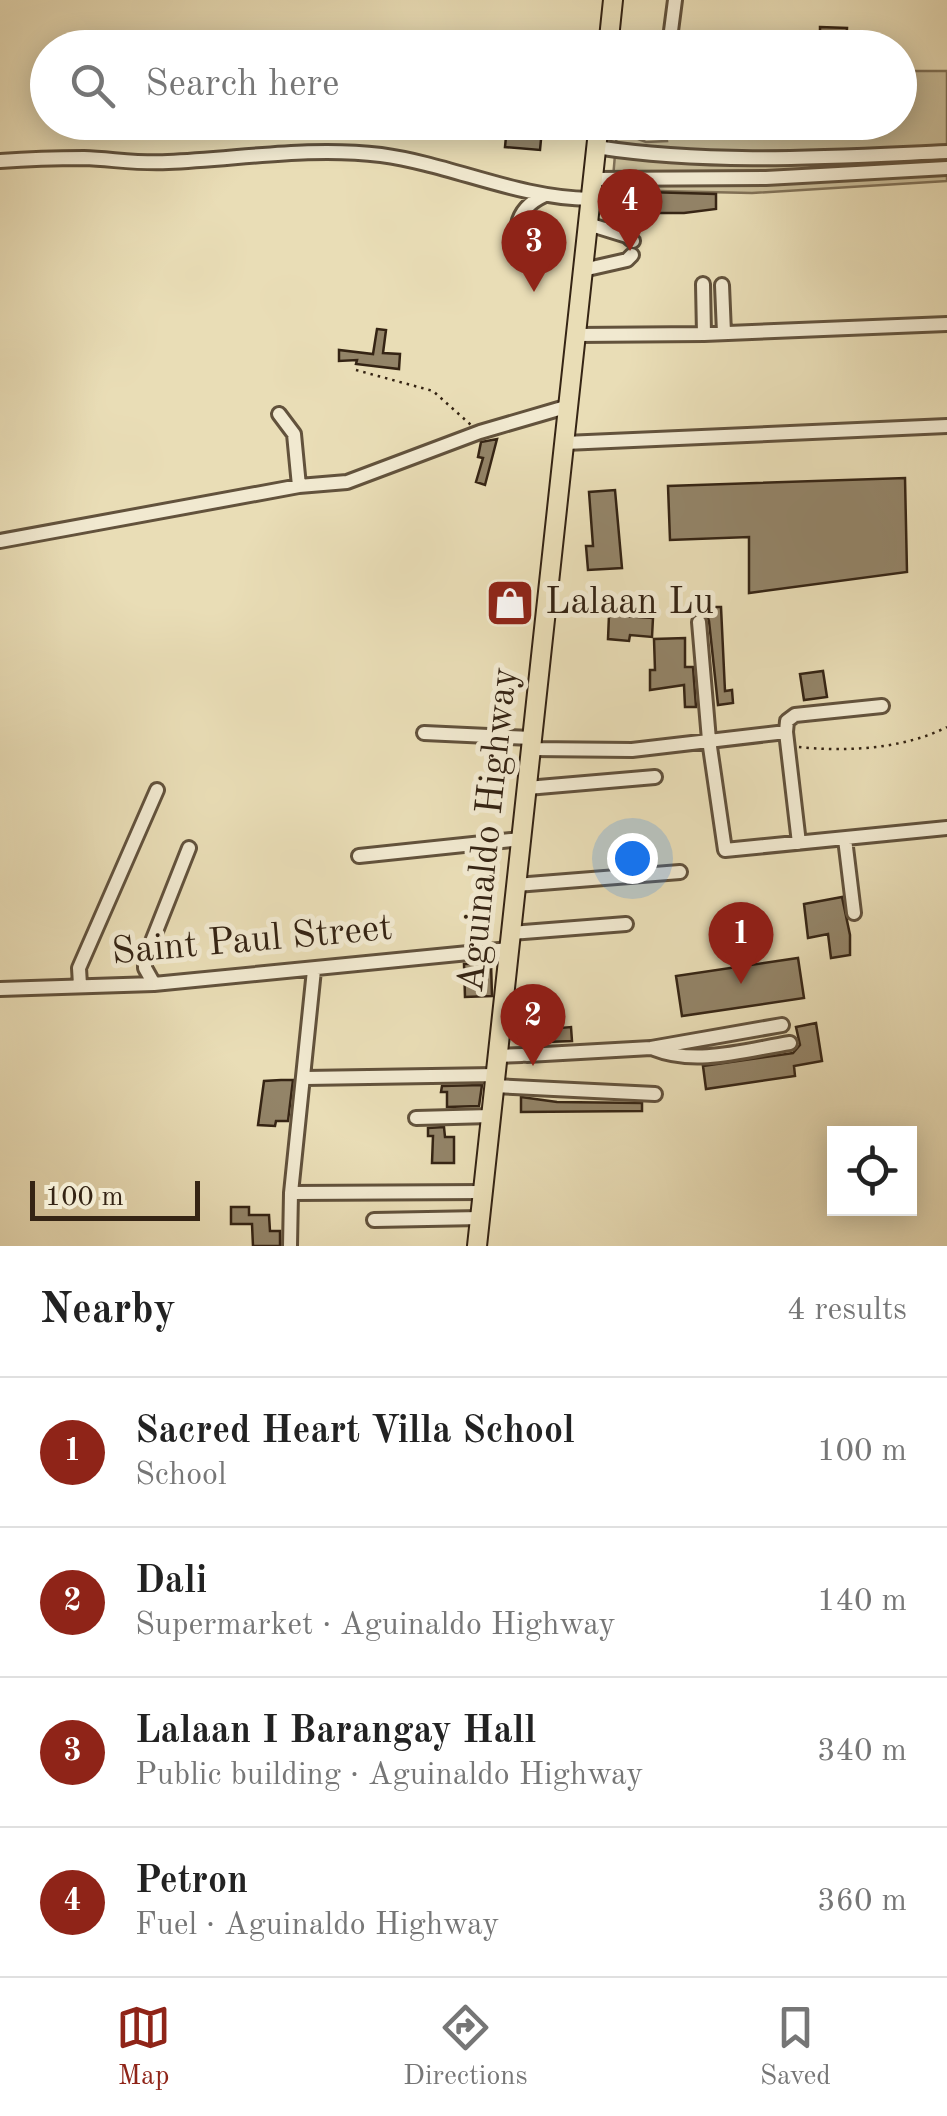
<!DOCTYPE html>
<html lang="en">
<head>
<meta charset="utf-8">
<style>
	:root { --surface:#fff; --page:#f6f6f6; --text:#222; --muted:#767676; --line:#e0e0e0; --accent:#8f2418 }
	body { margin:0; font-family:"Old Standard TT",serif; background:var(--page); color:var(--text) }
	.controls { position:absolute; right:30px; bottom:30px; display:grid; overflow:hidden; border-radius:0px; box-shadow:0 5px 25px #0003 }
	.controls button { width:90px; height:90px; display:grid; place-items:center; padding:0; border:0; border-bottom:2px solid var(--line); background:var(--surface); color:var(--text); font:50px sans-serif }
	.scale { position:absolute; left:30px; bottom:25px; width:170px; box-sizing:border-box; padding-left:10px; border:5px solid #352414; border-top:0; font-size:28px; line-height:35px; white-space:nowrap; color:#352414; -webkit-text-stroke:8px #f1e9d0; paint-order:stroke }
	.you { position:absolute; left:632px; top:858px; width:35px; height:35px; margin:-25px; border:8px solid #fff; border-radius:50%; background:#1a73e8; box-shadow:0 0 0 15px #1a73e833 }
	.badge { display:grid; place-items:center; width:65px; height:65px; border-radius:50%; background:var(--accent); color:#fff; font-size:32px; font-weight:700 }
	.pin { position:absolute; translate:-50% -82px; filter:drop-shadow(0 2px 5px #0008) }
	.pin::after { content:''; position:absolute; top:52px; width:35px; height:30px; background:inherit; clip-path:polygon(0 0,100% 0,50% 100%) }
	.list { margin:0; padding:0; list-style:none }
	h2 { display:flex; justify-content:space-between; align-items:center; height:130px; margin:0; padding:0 40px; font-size:42px }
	h2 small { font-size:32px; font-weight:400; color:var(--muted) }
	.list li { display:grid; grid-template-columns:65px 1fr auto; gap:30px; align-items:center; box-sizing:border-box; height:150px; padding:0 40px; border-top:2px solid var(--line) }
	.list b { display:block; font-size:38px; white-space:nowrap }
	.list p { margin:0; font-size:32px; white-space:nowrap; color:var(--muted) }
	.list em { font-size:32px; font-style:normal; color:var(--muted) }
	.icon { flex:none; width:55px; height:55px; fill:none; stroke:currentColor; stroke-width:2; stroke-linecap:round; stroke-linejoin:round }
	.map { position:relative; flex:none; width:947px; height:1246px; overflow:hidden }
	.search { position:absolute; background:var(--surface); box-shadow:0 5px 25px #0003; left:30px; right:30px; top:30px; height:110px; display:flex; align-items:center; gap:25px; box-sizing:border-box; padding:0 35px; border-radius:55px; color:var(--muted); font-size:38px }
	.sheet { height:730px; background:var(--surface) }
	nav { display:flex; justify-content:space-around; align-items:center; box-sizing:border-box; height:140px; border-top:2px solid var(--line); background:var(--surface); font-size:28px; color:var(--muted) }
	nav a { display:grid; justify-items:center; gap:5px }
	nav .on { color:var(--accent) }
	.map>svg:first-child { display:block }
</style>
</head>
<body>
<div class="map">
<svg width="947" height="1246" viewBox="0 0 947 1246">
	<rect width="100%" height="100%" fill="#e9ddb6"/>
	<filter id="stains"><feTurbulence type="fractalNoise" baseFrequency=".002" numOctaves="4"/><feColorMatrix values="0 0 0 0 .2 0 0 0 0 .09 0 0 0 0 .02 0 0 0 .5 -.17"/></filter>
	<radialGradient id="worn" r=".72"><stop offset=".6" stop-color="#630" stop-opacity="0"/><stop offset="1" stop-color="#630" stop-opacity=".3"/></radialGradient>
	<path fill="#cabe9a" stroke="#807157" stroke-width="2.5" d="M900 71H947V181L752 193 612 190 617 131 646 142 667 141 664 123 900 122Z"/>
	<path fill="#938468" stroke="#352414" stroke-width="2.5" d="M820 27 847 28 846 48H820Z
		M507 126 542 129 540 150 505 147Z
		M610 191 716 194V209L684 213H608Z
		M377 329 386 330 383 353 400 354 399 369 356 364 357 360 339 361V350L373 354Z
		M497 439 485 485 476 482 483 458 478 457 481 442Z
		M905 478 907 572 749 593V537L670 540 668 486Z
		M615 490 622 568 588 570 586 546H593L589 492Z
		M704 607H721L725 691 732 690 733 703 718 705 709 621Z
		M609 615 653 618 652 637 630 635 629 641 608 639Z
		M685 638V667H693L696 707H685L684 685 650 690V670H655L654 639Z
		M823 671 827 697 804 700 800 674Z
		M842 897 850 935V955L831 958 828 934 808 938 804 904Z
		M798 958 804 998 682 1016 676 976Z
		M491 963 492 996 465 997 464 964Z
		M548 1023 549 1029 571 1027 572 1041 519 1043 518 1024Z
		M816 1023 822 1061 794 1066 795 1076 706 1089 703 1066 793 1053 800 1045 796 1027Z
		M281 1080H293L288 1121H276L275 1126 258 1125 264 1081Z
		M482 1085 479 1106 447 1107V1092H441L442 1086Z
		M521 1097 557 1102 642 1103V1111L521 1112Z
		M444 1127 445 1137H454V1163H432L433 1136H428V1128Z
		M231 1207H249V1215H269L270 1231H280V1246H253L252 1224H231Z"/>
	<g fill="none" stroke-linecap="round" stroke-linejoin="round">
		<g stroke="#62523c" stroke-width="18">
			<path id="minor" d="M671 31 675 0
				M596 147C713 165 829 157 947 152
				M0 161C27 159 56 158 84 158 112 159 140 164 168 162 239 159 310 146 381 155 453 165 517 198 590 199
				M592 179 766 178 947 168
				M588 224 627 236 633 241
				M531 263C508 238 514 209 545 195
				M583 270 627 260 632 255
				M703 284 704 334
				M722 285 724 333
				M576 335 704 334 947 324
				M279 414 294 434 299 486
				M565 443 947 426
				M0 541 299 486 347 482 480 432 569 406
				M699 622 709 740 725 850 947 828
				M786 732 787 721 795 715 882 706
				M424 733 532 738
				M531 749 632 750 786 732 799 843
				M527 788 655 777
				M845 839 854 913
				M359 856 521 839
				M516 885 680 872
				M511 933 626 924
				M154 984 145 968V959L189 848
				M80 985 79 968 157 790
				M0 989 154 984 509 949
				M654 1049C696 1066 746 1050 790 1043
				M527 1055 651 1048 782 1025
				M497 1056 522 1055
				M305 1078 495 1075
				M494 1086 655 1094
				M416 1118 491 1116
				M291 1193 484 1192
				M374 1220 481 1218
				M290 1246 291 1193 314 970"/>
		</g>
		<g stroke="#352414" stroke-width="22">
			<path id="major" d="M608 48 613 0
				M477 1246 599 122"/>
		</g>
		<path stroke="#352414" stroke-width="2.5" stroke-dasharray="2.5 5" stroke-linecap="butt" d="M356 370 433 391 471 425
			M799 747C846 752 904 749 947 727"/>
		<use href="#minor" stroke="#f1e9d0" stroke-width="12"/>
		<use href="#major" stroke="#e9ddb6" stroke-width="18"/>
	</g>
	<defs>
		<g id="shop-square" transform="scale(2.5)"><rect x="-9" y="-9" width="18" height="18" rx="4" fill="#8f2418" stroke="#f1e9d0"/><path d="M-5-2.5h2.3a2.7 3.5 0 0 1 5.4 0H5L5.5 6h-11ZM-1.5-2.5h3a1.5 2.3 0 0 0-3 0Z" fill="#fff"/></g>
	</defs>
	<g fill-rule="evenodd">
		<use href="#shop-square" x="510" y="603"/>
	</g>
	<g text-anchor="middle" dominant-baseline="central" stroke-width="10" stroke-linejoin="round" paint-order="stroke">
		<g font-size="38" fill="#352414" stroke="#f1e9d0" text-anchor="start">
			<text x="545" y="603">Lalaan Lu</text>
		</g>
		<g font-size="38" fill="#352414" stroke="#f1e9d0">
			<text transform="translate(489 830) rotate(-84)">Aguinaldo Highway</text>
			<text transform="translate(252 941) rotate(-5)">Saint Paul Street</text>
		</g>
	</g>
	<rect width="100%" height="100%" filter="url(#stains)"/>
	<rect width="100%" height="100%" fill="url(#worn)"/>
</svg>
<div class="controls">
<button><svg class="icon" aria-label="locate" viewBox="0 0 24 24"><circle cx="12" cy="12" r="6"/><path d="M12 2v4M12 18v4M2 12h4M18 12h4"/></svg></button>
</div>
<div class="scale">100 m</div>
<div class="you"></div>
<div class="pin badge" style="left:741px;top:984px">1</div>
<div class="pin badge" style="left:533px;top:1066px">2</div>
<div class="pin badge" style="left:534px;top:292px">3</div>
<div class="pin badge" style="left:630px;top:251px">4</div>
<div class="search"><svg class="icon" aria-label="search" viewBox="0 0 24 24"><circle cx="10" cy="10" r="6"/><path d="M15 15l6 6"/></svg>Search here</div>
</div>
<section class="sheet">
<h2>Nearby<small>4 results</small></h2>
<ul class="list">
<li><span class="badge">1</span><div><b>Sacred Heart Villa School</b><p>School</p></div><em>100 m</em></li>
<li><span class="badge">2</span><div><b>Dali</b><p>Supermarket · Aguinaldo Highway</p></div><em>140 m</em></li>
<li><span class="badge">3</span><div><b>Lalaan I Barangay Hall</b><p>Public building · Aguinaldo Highway</p></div><em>340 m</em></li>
<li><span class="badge">4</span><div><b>Petron</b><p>Fuel · Aguinaldo Highway</p></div><em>360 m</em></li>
</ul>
</section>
<nav>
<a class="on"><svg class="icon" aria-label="map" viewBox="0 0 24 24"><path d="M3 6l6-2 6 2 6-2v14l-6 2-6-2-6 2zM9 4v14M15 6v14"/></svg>Map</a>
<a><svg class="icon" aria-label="directions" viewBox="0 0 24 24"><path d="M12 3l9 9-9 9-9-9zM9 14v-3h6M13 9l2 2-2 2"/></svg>Directions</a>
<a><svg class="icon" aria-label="saved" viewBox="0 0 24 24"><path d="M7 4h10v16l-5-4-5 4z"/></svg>Saved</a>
</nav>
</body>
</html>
